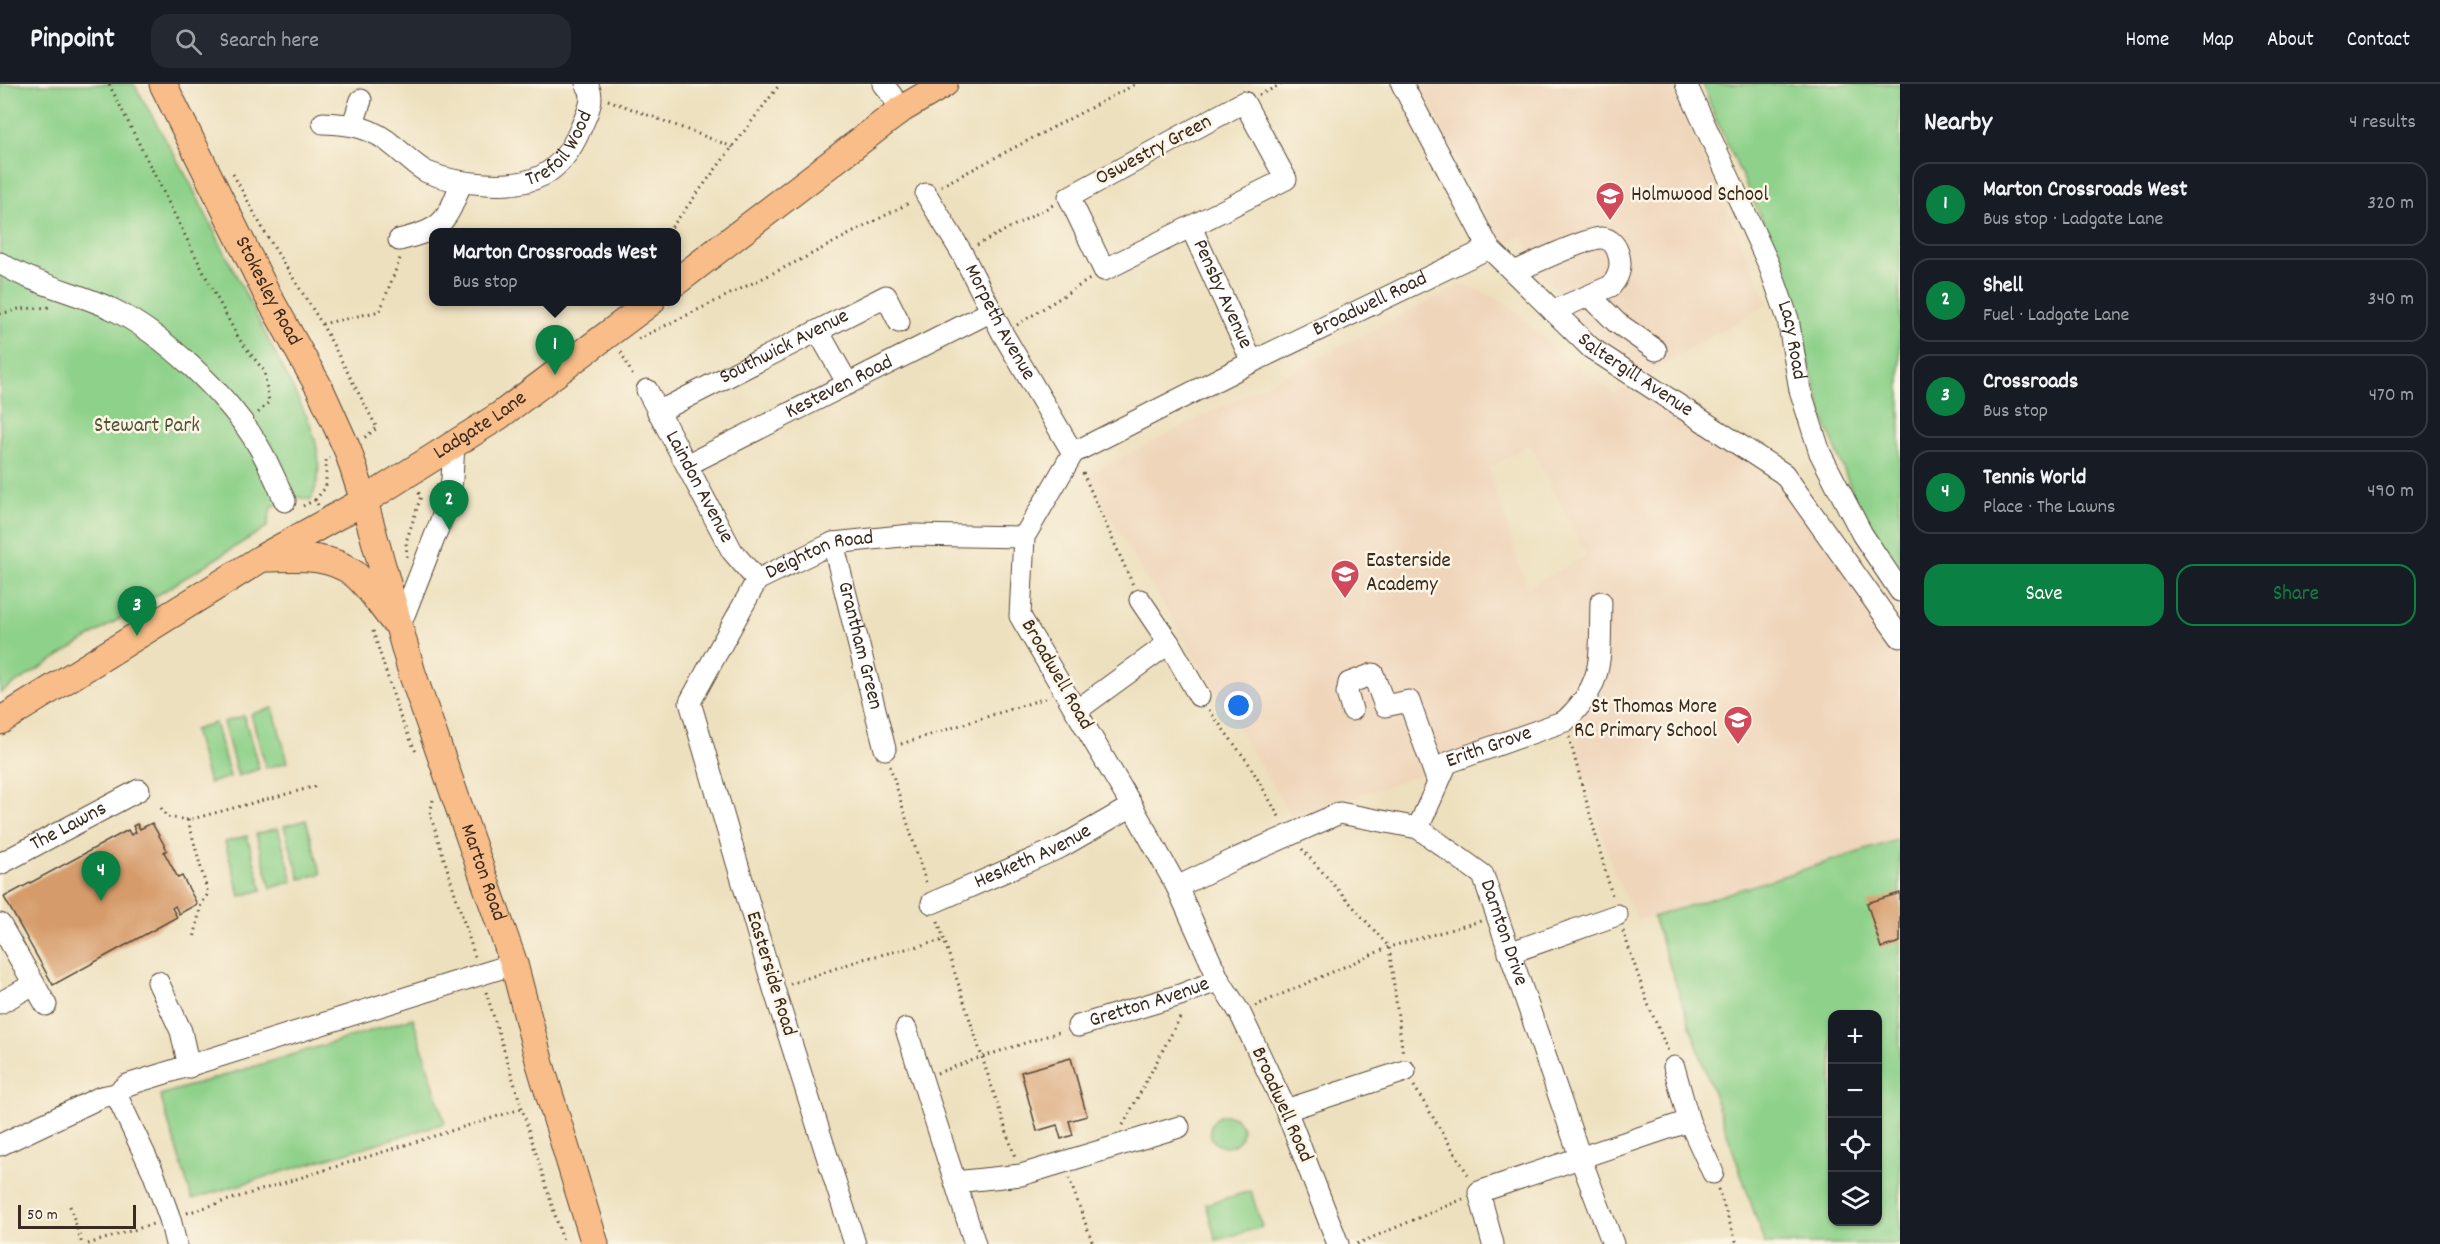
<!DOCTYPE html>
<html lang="en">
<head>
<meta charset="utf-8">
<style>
	:root { --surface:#171b24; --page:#242831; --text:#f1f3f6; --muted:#9ea1a6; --line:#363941; --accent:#0b8043 }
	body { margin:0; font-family:Dekko,sans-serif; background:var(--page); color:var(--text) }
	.controls { position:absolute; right:18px; bottom:18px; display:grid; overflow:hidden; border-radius:12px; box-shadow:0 2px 4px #0004 }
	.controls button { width:54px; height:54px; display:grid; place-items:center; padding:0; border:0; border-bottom:2px solid var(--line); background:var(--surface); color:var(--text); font:30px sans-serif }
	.scale { position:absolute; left:18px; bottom:15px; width:118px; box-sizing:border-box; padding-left:6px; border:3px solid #3b2a1e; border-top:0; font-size:16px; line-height:21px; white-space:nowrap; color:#3b2a1e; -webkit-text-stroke:4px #fcf5e5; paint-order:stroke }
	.you { position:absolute; left:1239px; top:622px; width:21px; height:21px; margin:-15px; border:4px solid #fff; border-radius:50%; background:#1a73e8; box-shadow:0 0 0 9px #1a73e833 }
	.badge { display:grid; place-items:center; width:39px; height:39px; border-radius:50%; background:var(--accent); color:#fff; font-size:20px; font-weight:700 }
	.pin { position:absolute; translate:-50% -50px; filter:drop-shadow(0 2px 3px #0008) }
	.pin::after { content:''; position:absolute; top:32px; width:21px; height:18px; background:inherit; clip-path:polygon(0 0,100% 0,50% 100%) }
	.popup { position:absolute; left:429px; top:144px; width:252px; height:78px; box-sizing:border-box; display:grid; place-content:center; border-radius:12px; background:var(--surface); filter:drop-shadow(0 2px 4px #0005); font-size:20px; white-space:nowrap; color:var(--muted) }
	.popup b { font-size:22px; color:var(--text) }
	.popup::after { content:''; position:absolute; left:50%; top:100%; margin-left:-12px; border:12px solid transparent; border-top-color:var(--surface) }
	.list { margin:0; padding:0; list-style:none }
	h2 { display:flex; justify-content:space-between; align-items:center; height:78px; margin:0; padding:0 24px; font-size:26px }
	h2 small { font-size:20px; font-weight:400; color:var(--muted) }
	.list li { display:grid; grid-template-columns:39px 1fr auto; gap:18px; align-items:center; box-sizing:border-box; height:84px; margin:0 12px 12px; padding:0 12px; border:2px solid var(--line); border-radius:18px }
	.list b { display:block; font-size:22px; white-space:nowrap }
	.list p { margin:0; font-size:20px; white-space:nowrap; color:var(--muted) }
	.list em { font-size:20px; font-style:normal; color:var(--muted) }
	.actions { display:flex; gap:12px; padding:18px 24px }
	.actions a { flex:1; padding:14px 0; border:2px solid var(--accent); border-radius:18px; text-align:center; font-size:21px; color:var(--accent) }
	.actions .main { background:var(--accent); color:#fff }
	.icon { flex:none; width:33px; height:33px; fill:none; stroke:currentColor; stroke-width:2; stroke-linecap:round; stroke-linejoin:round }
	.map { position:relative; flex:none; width:1900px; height:1160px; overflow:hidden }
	header { display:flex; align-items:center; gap:36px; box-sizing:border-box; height:84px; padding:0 30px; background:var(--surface); border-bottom:2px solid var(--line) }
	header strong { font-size:28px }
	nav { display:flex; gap:33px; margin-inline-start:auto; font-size:21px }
	.search { width:420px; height:54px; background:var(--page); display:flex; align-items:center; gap:15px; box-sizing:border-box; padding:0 21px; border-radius:18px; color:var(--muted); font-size:22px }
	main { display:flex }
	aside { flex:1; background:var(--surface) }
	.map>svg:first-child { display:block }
</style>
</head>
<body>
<header>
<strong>Pinpoint</strong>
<div class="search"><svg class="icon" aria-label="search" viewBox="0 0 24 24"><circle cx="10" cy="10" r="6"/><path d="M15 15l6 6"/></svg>Search here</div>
<nav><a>Home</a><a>Map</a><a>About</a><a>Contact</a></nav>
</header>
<main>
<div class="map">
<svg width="1900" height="1160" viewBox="0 0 1900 1160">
	<rect width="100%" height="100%" fill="#fcf5e5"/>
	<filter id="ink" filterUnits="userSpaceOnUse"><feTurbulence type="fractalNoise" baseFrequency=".0167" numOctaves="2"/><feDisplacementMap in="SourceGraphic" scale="12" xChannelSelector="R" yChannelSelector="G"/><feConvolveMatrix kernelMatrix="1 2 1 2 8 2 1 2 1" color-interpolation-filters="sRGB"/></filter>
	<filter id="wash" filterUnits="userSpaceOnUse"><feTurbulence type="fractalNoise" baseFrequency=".008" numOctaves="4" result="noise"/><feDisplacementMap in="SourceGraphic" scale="24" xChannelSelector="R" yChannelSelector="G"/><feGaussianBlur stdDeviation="1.35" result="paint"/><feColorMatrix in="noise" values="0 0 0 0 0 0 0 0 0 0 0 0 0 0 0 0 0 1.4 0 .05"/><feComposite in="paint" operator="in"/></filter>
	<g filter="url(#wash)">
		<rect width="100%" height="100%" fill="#ede0be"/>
		<path fill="#efd6bb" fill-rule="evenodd" d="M1419 0H1670L1769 220 1682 270 1649 292 1587 250 1568 229 1559 208 1538 187 1523 152 1502 160Z
			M1463 200 1507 219 1554 265 1614 310 1629 301 1701 345 1765 392 1818 450 1900 567V754L1638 836 1615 792 1569 641 1292 734 1085 392ZM1530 360 1586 471 1527 504 1489 384Z"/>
		<path fill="#8ed18a" stroke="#647e54" stroke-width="1.5" fill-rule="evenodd" d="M0 0H134L189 97 308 335C319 363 324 387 311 416L298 413 271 423 267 443 0 609Z
			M1703 0H1900V490L1860 428 1823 332 1781 176 1716 36Z
			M273 624 288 678 266 684 251 630Z
			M244 632 259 685 238 692 223 638Z
			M215 639 230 693 209 699 194 646Z
			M306 736 321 790 300 795 284 742Z
			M278 744 293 797 271 804 256 750Z
			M247 752 262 806 240 812 225 758Z
			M1900 755V1160H1765L1653 833ZM1832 930H1878V1138H1832Z
			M413 934 445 1039 192 1115 160 1011Z
			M1210 1047a16 16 0 1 1 32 0a16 16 0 1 1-32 0Z
			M1251 1107 1262 1143 1216 1156 1206 1120Z"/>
		<g id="blocks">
			<path fill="#d69b6a" d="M152 739 167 766 164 768 178 794 182 792 197 820 179 830 175 822 172 824 177 833 53 901 4 813 128 746 131 751 136 748 133 742 137 740 140 745Z
				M1900 809V858L1881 864 1867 819Z
				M1071 974 1087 1032 1069 1037 1073 1051 1061 1055 1057 1041 1037 1047 1021 988Z"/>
		</g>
	</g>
	<g filter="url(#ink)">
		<use href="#blocks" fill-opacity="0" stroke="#564536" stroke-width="1.5"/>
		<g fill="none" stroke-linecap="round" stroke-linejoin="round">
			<g stroke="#564536" stroke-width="23">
				<g id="minor">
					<path d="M883 0 902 25"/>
					<path id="s1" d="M1402 0 1489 164 1591 264 1784 390 1900 553"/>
					<path id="s2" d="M1686 0 1769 181 1788 235 1800 306 1820 369 1862 450 1900 507"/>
					<path d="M1244 18 1286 95 1104 186 1069 113Z"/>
					<path id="s3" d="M323 39C352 40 372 43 395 63 405 71 415 82 427 88 446 96 465 99 485 100 532 103 560 92 580 46 585 33 598 13 586 0"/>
					<path d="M353 40 361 16"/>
					<path id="s4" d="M926 110 962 169 1003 250 1073 369"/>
					<path id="s5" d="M1191 143 1252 278"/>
					<path d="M399 156C442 145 446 140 461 99"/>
					<path d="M0 179C34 200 74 208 110 224 164 250 229 312 259 363 269 380 277 399 285 417"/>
					<path d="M1514 188C1530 181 1587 154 1601 154 1612 154 1617 164 1619 172 1622 184 1618 194 1611 202L1553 227"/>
					<path d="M1590 212 1616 238 1656 266"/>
					<path d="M818 247 848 300"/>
					<path id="s6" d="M647 306 732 467 757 496"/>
					<path id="s7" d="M658 328 886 212 899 238"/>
					<path id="s8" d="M687 381 992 227"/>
					<path id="s9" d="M833 459 885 665"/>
					<path d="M1140 516 1169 559 1199 612"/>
					<path d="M399 544 449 416 452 395 454 361"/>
					<path d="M1352 626 1347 609 1349 599 1373 590 1385 622 1409 617 1438 699"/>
					<path d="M1076 627 1169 559"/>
					<path id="s10" d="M1418 744 1447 679 1565 637C1607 598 1599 571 1601 518"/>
					<path id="s11" d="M0 780 139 706"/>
					<path id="s12" d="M1177 803 1235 775 1340 729 1418 744 1483 791 1580 1073 1613 1160"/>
					<path id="s13" d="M932 819 1061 763 1132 722"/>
					<path d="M0 840 34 900 0 919"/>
					<path d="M1509 869 1617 831"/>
					<path d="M158 898 181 947 189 983"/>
					<path d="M34 900 46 921"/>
					<path id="s14" d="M1078 942 1180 911 1219 896"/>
					<path d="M906 945 975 1160"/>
					<path d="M1674 983 1689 1037 1713 1089"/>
					<path d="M116 1010 153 1088 170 1135 176 1160"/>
					<path d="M1286 1026 1405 987"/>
					<path d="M0 1061 101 1013 116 1010 127 1001 514 880"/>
					<path d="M955 1098 1021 1091 1179 1043"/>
					<path id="s15" d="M855 1160 774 905 690 618 757 496 833 459 911 451 1024 453"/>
					<path id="s16" d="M1338 1160 1286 1026 1240 929 1219 896 1177 803 1132 722 1020 532 1024 453 1073 369 1252 278 1489 164"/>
					<path d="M1493 1160 1479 1108 1689 1037"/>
				</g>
			</g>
			<g stroke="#564536" stroke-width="29">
				<g id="major">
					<path id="s17" d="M163 0 267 210 320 305 348 367 364 417 412 589 514 880 540 980 595 1160"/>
					<path d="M676 198 902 25 944 0"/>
					<path d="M264 474C294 474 327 469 353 489 368 500 380 521 392 535"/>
					<path id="s18" d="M0 637 262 474 364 417 499 332 651 218"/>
				</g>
			</g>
			<path stroke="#564536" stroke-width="3" stroke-dasharray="1.5 4.5" stroke-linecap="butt" d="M109 0 210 201 239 255 264 287 269 318 258 329
				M1259 11 1282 0
				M608 16 733 63
				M233 90 268 154 322 240 377 344 364 354
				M941 102 1136 0
				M668 148 780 0
				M977 161 1053 121
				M0 230 19 225 52 223
				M322 240 380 227 401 172
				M1017 241 1090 195
				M638 255 804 174 911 118
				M621 268 634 294
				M1083 389 1133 501
				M318 421 315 416 326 403V376L330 374
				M303 422 315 416
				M407 473 406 458 421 412 418 408
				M373 547 401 635 416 668
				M1209 626 1249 680 1281 736
				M1569 653 1613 815
				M901 660 1049 613
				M890 682 927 802
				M433 716 430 730 475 873
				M161 724 167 733 188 736 317 702
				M188 736 208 810 201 820 194 855
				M1302 765 1389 863 1403 971
				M938 837 982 973 1062 947
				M1623 847 1648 920 1668 967
				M790 900 863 875 944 856
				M486 908 564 1160
				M1255 922 1389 863 1481 837
				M937 989 982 973 1015 1073
				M1414 1002 1470 1094
				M1123 1041 1182 930
				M1069 1094 1093 1160
				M1718 1105 1737 1160
				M70 1122 82 1160
				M187 1129 521 1025
				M88 1160 153 1140
				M1357 1160 1463 1115"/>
			<use href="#minor" stroke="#fff" stroke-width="21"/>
			<use href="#major" stroke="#f8bd88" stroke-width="27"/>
		</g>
	</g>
	<defs>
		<g id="school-pin" transform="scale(1.5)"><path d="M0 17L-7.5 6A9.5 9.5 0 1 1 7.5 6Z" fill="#d1495b" stroke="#fcf5e5"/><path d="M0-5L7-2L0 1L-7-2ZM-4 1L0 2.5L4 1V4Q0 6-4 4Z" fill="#fff"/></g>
	</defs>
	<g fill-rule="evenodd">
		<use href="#school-pin" x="1610" y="112"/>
		<use href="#school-pin" x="1345" y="490"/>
		<use href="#school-pin" x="1738" y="636"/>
	</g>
	<g text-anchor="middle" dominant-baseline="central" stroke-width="5" stroke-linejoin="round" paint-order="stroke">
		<g font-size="21" fill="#3b2a1e" stroke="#fcf5e5">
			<text stroke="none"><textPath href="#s3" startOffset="268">Trefoil Wood</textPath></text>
			<text transform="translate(1154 67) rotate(-28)">Oswestry Green</text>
			<text stroke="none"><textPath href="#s17" startOffset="232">Stokesley Road</textPath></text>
			<text stroke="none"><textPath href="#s5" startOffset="74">Pensby Avenue</textPath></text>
			<text stroke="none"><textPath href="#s16" startOffset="1214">Broadwell Road</textPath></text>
			<text stroke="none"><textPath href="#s4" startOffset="148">Morpeth Avenue</textPath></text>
			<text stroke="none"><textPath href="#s2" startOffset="278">Lacy Road</textPath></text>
			<text stroke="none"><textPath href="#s7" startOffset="142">Southwick Avenue</textPath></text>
			<text stroke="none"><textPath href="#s1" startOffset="380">Saltergill Avenue</textPath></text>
			<text stroke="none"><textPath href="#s8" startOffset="171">Kesteven Road</textPath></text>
			<text stroke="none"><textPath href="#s18" startOffset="564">Ladgate Lane</textPath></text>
			<text stroke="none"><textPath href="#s6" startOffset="110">Laindon Avenue</textPath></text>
			<text stroke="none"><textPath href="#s15" startOffset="774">Deighton Road</textPath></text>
			<text stroke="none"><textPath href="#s9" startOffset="106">Grantham Green</textPath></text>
			<text transform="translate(1056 591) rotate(60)">Broadwell Road</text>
			<text stroke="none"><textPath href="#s10" startOffset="116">Erith Grove</textPath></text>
			<text stroke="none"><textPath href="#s11" startOffset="78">The Lawns</textPath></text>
			<text stroke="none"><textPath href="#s13" startOffset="111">Hesketh Avenue</textPath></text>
			<text stroke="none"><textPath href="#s17" startOffset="854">Marton Road</textPath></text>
			<text stroke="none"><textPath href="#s12" startOffset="400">Darnton Drive</textPath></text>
			<text transform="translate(770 890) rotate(73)">Easterside Road</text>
			<text stroke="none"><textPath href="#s14" startOffset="75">Gretton Avenue</textPath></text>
			<text transform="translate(1281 1021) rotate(66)">Broadwell Road</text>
		</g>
		<g font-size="21" fill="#3b2a1e" stroke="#fcf5e5" text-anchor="start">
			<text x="1631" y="112">Holmwood School</text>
			<text x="1366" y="478">Easterside<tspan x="1366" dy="24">Academy</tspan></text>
			<text x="1717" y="624" text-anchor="end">St Thomas More<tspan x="1717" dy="24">RC Primary School</tspan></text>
		</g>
		<g font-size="21" fill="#505439" stroke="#fcf5e5">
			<text x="147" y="343">Stewart Park</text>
		</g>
	</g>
</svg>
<div class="controls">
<button>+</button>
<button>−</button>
<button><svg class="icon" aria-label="locate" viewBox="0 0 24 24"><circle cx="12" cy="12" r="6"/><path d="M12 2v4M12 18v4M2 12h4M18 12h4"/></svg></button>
<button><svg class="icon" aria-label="layers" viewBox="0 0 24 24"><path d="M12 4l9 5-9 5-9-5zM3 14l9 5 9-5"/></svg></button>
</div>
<div class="scale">50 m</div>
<div class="you"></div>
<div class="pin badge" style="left:555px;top:291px">1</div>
<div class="popup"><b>Marton Crossroads West</b>Bus stop</div>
<div class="pin badge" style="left:449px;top:446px">2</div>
<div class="pin badge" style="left:137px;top:552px">3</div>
<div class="pin badge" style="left:101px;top:817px">4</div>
</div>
<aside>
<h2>Nearby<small>4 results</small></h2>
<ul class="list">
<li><span class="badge">1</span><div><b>Marton Crossroads West</b><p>Bus stop · Ladgate Lane</p></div><em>320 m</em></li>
<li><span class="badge">2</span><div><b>Shell</b><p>Fuel · Ladgate Lane</p></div><em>340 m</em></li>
<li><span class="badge">3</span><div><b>Crossroads</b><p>Bus stop</p></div><em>470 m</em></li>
<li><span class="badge">4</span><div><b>Tennis World</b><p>Place · The Lawns</p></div><em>490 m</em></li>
</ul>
<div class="actions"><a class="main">Save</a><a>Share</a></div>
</aside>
</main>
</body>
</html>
